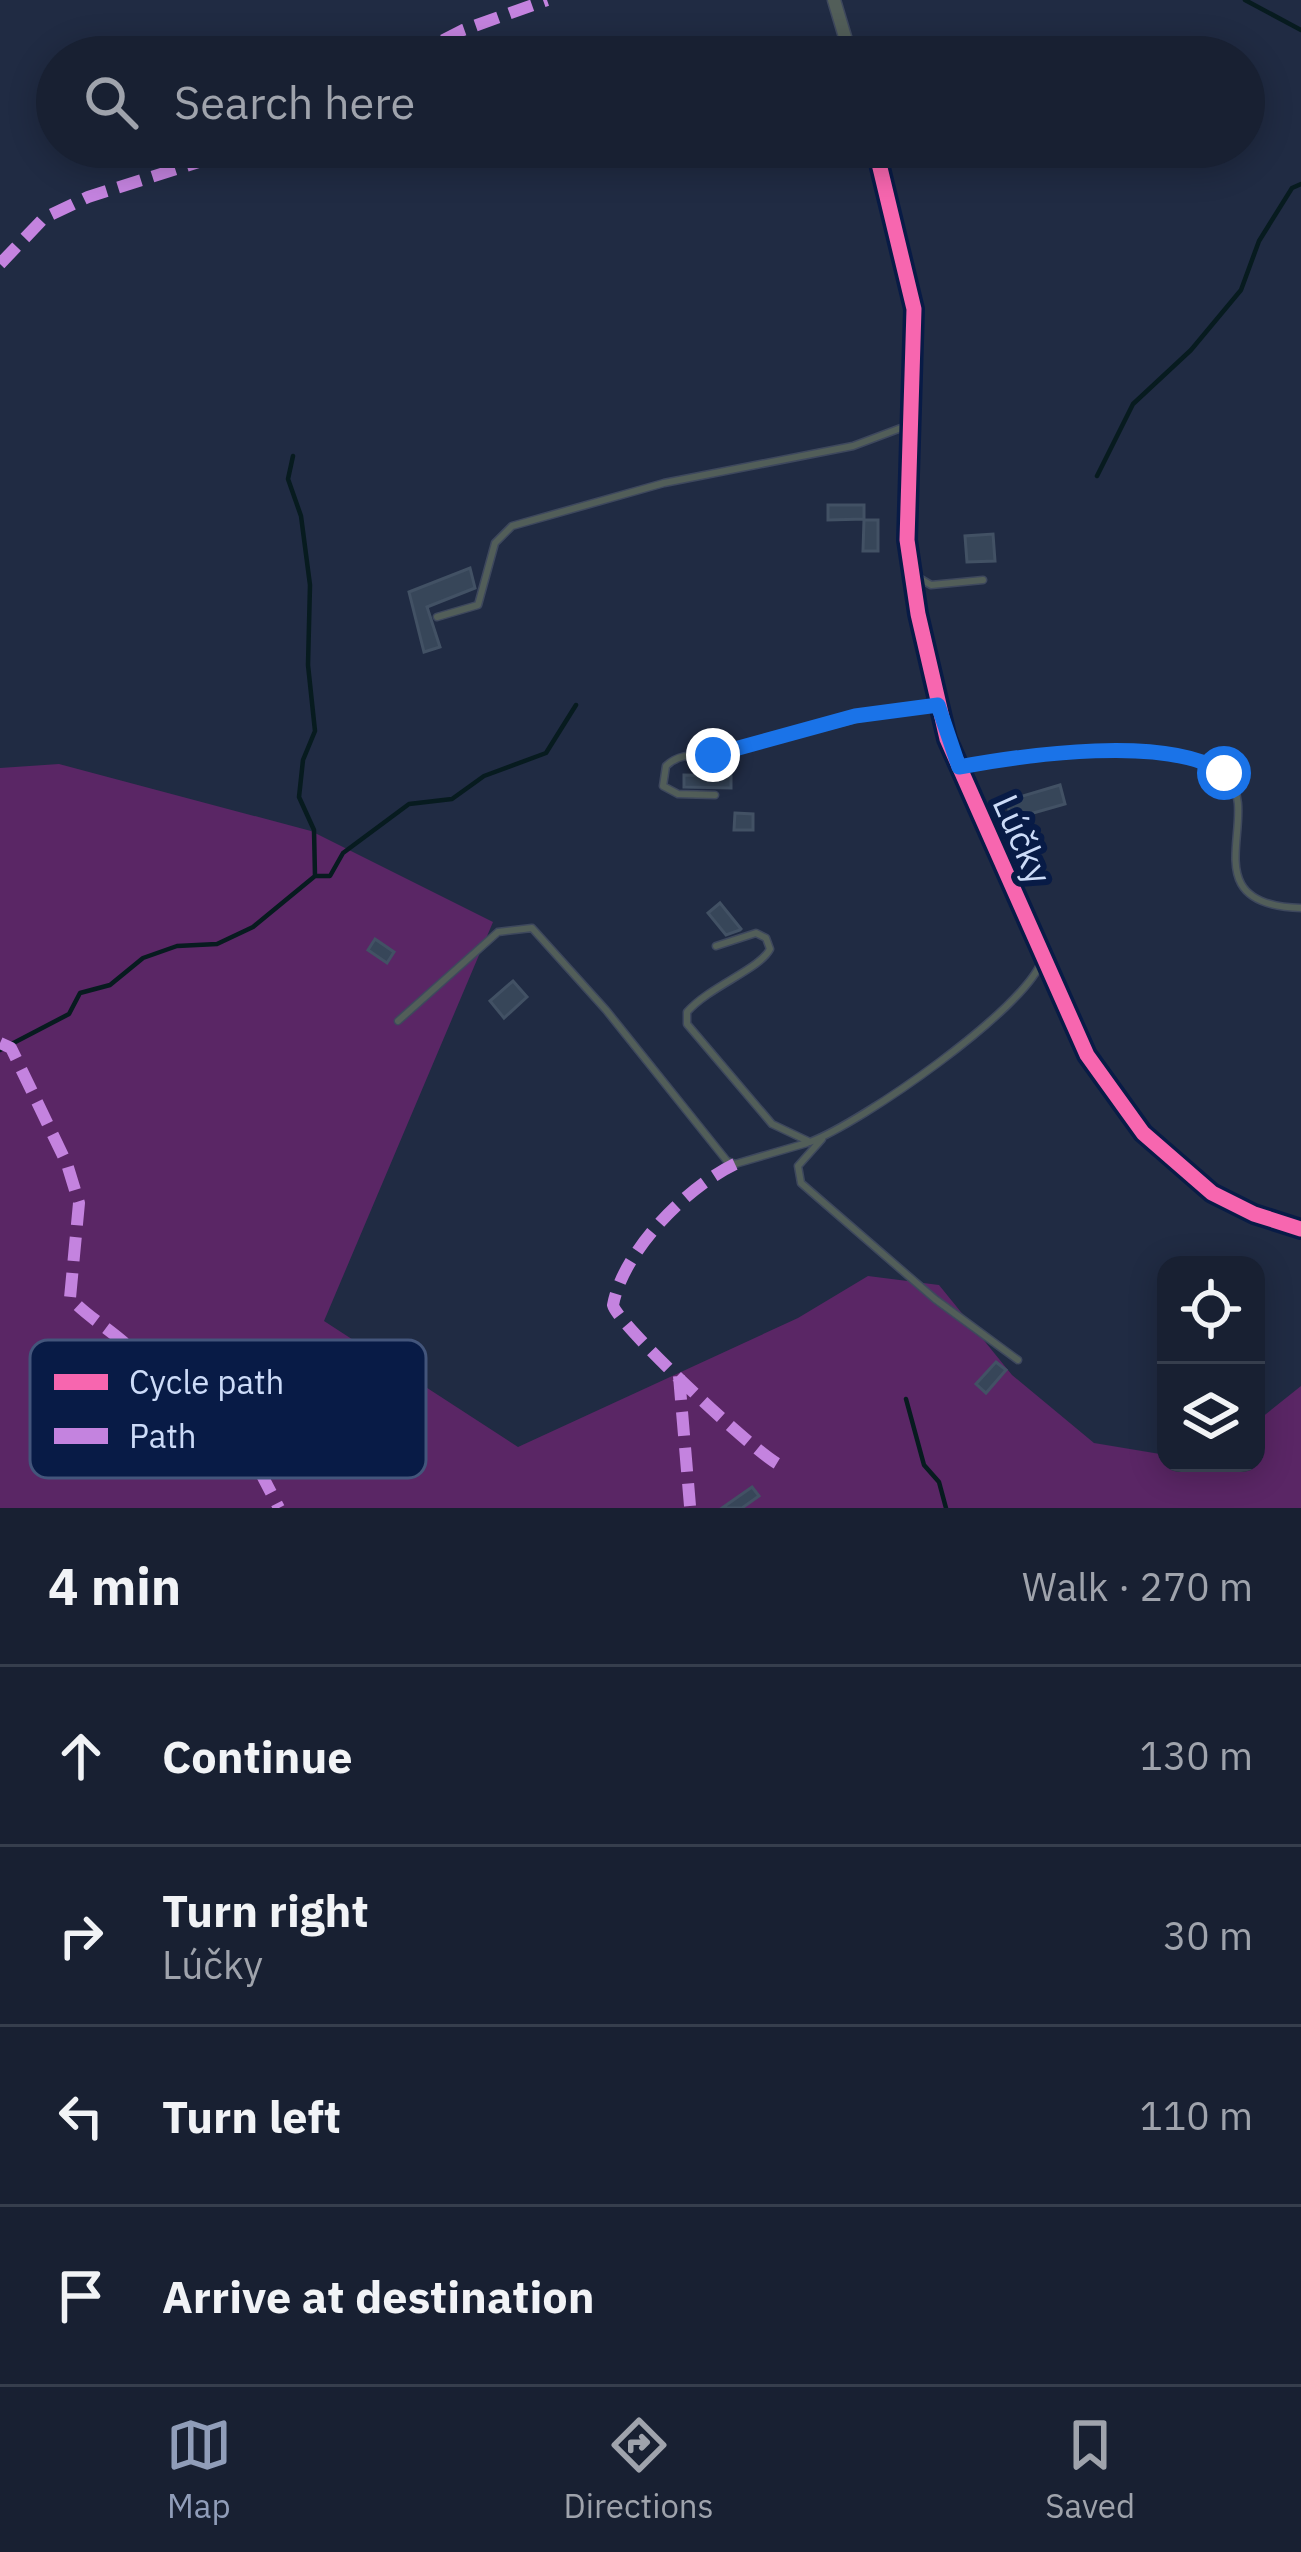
<!DOCTYPE html>
<html lang="en">
<head>
<meta charset="utf-8">
<style>
	:root { --surface:#182032; --page:#252d3e; --text:#f1f3f6; --muted:#9fa3ac; --line:#363e4d; --accent:#909db9 }
	body { margin:0; font-family:"IBM Plex Sans",sans-serif; background:var(--page); color:var(--text) }
	.controls { position:absolute; right:36px; bottom:36px; display:grid; overflow:hidden; border-radius:24px; box-shadow:0 6px 30px #0003 }
	.controls button { width:108px; height:108px; display:grid; place-items:center; padding:0; border:0; border-bottom:3px solid var(--line); background:var(--surface); color:var(--text); font:60px sans-serif }
	.stop { position:absolute; width:36px; height:36px; margin:-27px; border:9px solid #1a73e8; border-radius:50%; background:#fff }
	.stop.end { background:#1a73e8; border-color:#fff; box-shadow:0 3px 12px #0008 }
	.list { margin:0; padding:0; list-style:none }
	h2 { display:flex; justify-content:space-between; align-items:center; height:156px; margin:0; padding:0 48px; font-size:51px }
	h2 small { font-size:39px; font-weight:400; color:var(--muted) }
	.list li { display:grid; grid-template-columns:78px 1fr auto; gap:36px; align-items:center; box-sizing:border-box; height:180px; padding:0 48px; border-top:3px solid var(--line) }
	.list b { display:block; font-size:45px; white-space:nowrap }
	.list p { margin:0; font-size:39px; white-space:nowrap; color:var(--muted) }
	.list em { font-size:39px; font-style:normal; color:var(--muted) }
	.icon { flex:none; width:66px; height:66px; fill:none; stroke:currentColor; stroke-width:2; stroke-linecap:round; stroke-linejoin:round }
	.map { position:relative; flex:none; width:1301px; height:1508px; overflow:hidden }
	.search { position:absolute; background:var(--surface); box-shadow:0 6px 30px #0003; left:36px; right:36px; top:36px; height:132px; display:flex; align-items:center; gap:30px; box-sizing:border-box; padding:0 42px; border-radius:66px; color:var(--muted); font-size:45px }
	.sheet { height:876px; background:var(--surface) }
	nav { display:flex; justify-content:space-around; align-items:center; box-sizing:border-box; height:168px; border-top:3px solid var(--line); background:var(--surface); font-size:33px; color:var(--muted) }
	nav a { display:grid; justify-items:center; gap:6px }
	nav .on { color:var(--accent) }
	.map>svg:first-child { display:block }
</style>
</head>
<body>
<div class="map">
<svg width="1301" height="1508" viewBox="0 0 1301 1508">
	<rect width="100%" height="100%" fill="#202b43"/>
	<path fill="#5a2665" d="M59 764 311 831 493 922 324 1321 518 1447 798 1318 868 1276 939 1285 1012 1375 1094 1443 1166 1455V1463H1256V1422L1301 1386V1508H0V768Z"/>
	<g fill="none" stroke-linecap="round" stroke-linejoin="round">
		<path stroke="#071b1f" stroke-width="4.5" d="M1245 0 1301 30
			M1097 476 1133 404 1191 350 1241 290 1259 241 1292 188 1301 184
			M315 876H330L343 853 409 804 452 799 484 776 546 753 576 705
			M0 1050 69 1014 80 993 110 985 143 958 177 946 217 944 253 927 315 876 314 830 299 797 303 760 315 731 308 665 310 585 301 516 288 479 293 456
			M906 1399 924 1465 939 1482 946 1508"/>
	</g>
	<path fill="#374659" stroke="#425164" stroke-width="3" d="M828 505H864V519L828 520Z
		M864 520H878V551H863Z
		M993 534 995 561 967 562 965 536Z
		M470 568 475 588 427 607 440 647 424 652 409 592Z
		M684 775 731 776V788L684 787Z
		M1060 785 1065 804 1012 819 1006 801Z
		M735 813 753 814V830H734Z
		M720 903 741 929 740 930 726 935 708 913Z
		M375 939 394 952 387 963 368 950Z
		M513 981 527 997 504 1018 490 1001Z
		M996 1362 1006 1370 986 1393 976 1384Z
		M752 1487 759 1496 742 1508H722Z"/>
	<g fill="none" stroke-linecap="round" stroke-linejoin="round">
		<g stroke="#3e485d" stroke-width="9">
			<path id="lane" d="M914 575 931 585 983 580
				M437 617 478 605 495 543 512 526 664 483 853 446 909 425
				M962 766C1020 756 1185 732 1227 777 1264 815 1188 905 1301 908
				M715 795 678 794 663 786 666 766C683 749 706 758 728 753 799 735 864 712 938 705
				M716 946 756 933 766 938 770 949C760 969 710 986 687 1012V1024L772 1124 810 1142C861 1123 1026 1009 1042 960
				M398 1021 498 932 532 928 606 1010 727 1161 735 1164 807 1143
				M822 1139 798 1166 801 1183 935 1299 1018 1360"/>
		</g>
		<g stroke="#3e485d" stroke-width="15">
			<path id="street" d="M834 0 851 57
				M875 147 914 309 907 540 918 614 947 739 1087 1055 1143 1133 1212 1193 1254 1214 1301 1229"/>
		</g>
		<use href="#lane" stroke="#525e59" stroke-width="6"/>
		<use href="#street" stroke="#525e59" stroke-width="12"/>
		<path stroke="#c483df" stroke-width="12" stroke-dasharray="24 12" stroke-linecap="butt" d="M411 57 463 30 547 0
			M0 264 44 218 88 197 246 147
			M0 1043 11 1048 67 1164 79 1203 70 1298C90 1319 116 1333 135 1353 181 1402 174 1407 240 1433L279 1508
			M735 1164C687 1187 623 1251 613 1305 617 1324 757 1455 780 1465
			M679 1376 690 1506"/>
		<g stroke="#081b46" stroke-width="22">
			<path id="cycleway" d="M875 147 914 309 907 540 918 614 947 739 1087 1055 1143 1133 1212 1193 1254 1214 1301 1229"/>
		</g>
		<use href="#cycleway" stroke="#f766af" stroke-width="15"/>
	</g>
	<g fill="none" stroke-linecap="round" stroke-linejoin="round">
		<path stroke="#1a73e8" stroke-width="15" d="M713 755 855 716 938 705 959 767C1025 755 1168 734 1224 773"/>
	</g>
	<g text-anchor="middle" dominant-baseline="central" stroke-width="12" stroke-linejoin="round" paint-order="stroke">
		<g font-size="36" fill="#ccdbf8" stroke="#081b46">
			<text transform="translate(1023 839) rotate(66)">Lúčky</text>
		</g>
	</g>
	<rect x="30" y="1340" width="396" height="138" rx="18" fill="#081b46" stroke="#43557b" stroke-width="3"/>
	<rect x="54" y="1374" width="54" height="16" fill="#f766af"/>
	<rect x="54" y="1428" width="54" height="16" fill="#c483df"/>
	<g font-size="33" fill="#ccdbf8">
		<text x="129" y="1394">Cycle path</text>
		<text x="129" y="1448">Path</text>
	</g>
</svg>
<div class="controls">
<button><svg class="icon" aria-label="locate" viewBox="0 0 24 24"><circle cx="12" cy="12" r="6"/><path d="M12 2v4M12 18v4M2 12h4M18 12h4"/></svg></button>
<button><svg class="icon" aria-label="layers" viewBox="0 0 24 24"><path d="M12 4l9 5-9 5-9-5zM3 14l9 5 9-5"/></svg></button>
</div>
<div class="stop" style="left:1224px;top:773px"></div>
<div class="stop end" style="left:713px;top:755px"></div>
<div class="search"><svg class="icon" aria-label="search" viewBox="0 0 24 24"><circle cx="10" cy="10" r="6"/><path d="M15 15l6 6"/></svg>Search here</div>
</div>
<section class="sheet">
<h2>4 min<small>Walk · 270 m</small></h2>
<ul class="list">
<li><svg class="icon" aria-label="ahead" viewBox="0 0 24 24"><path d="M12 20V5M6 11l6-6 6 6"/></svg><div><b>Continue</b></div><em>130 m</em></li>
<li><svg class="icon" aria-label="right" viewBox="0 0 24 24"><path d="M7 20v-9h11M14 6l5 5-5 5"/></svg><div><b>Turn right</b><p>Lúčky</p></div><em>30 m</em></li>
<li><svg class="icon" aria-label="left" viewBox="0 0 24 24"><path d="M17 20v-9H6M10 6l-5 5 5 5"/></svg><div><b>Turn left</b></div><em>110 m</em></li>
<li><svg class="icon" aria-label="arrive" viewBox="0 0 24 24"><path d="M6 21V4h12l-3 4 3 4H6"/></svg><div><b>Arrive at destination</b></div></li>
</ul>
</section>
<nav>
<a class="on"><svg class="icon" aria-label="map" viewBox="0 0 24 24"><path d="M3 6l6-2 6 2 6-2v14l-6 2-6-2-6 2zM9 4v14M15 6v14"/></svg>Map</a>
<a><svg class="icon" aria-label="directions" viewBox="0 0 24 24"><path d="M12 3l9 9-9 9-9-9zM9 14v-3h6M13 9l2 2-2 2"/></svg>Directions</a>
<a><svg class="icon" aria-label="saved" viewBox="0 0 24 24"><path d="M7 4h10v16l-5-4-5 4z"/></svg>Saved</a>
</nav>
</body>
</html>
